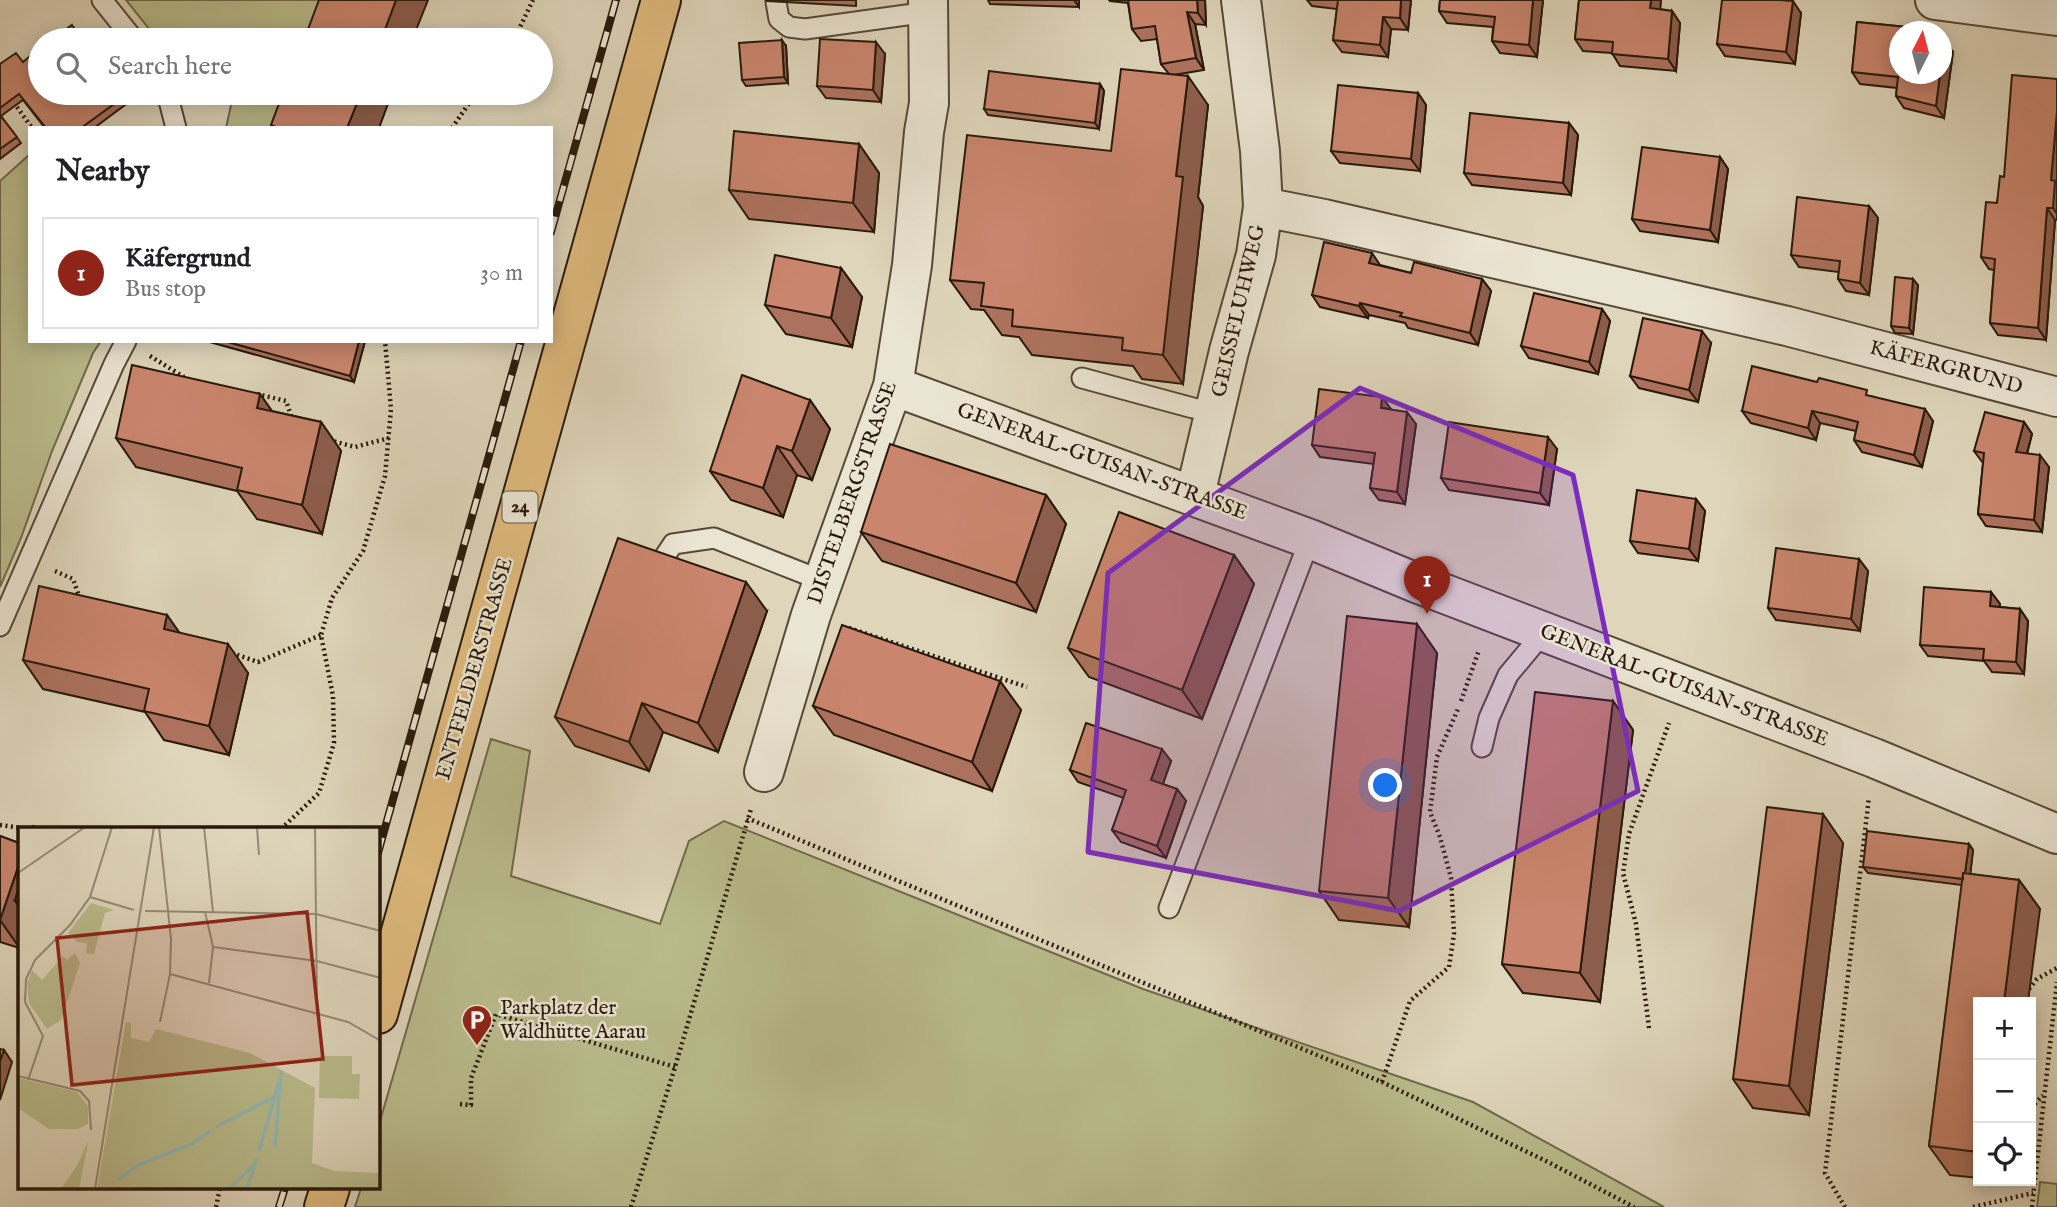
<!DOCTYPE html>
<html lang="en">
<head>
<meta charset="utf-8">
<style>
	:root { --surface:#fff; --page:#f6f6f6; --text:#202124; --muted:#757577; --line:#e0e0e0; --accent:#8f2418 }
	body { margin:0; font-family:"IM FELL English",serif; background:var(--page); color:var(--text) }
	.controls { position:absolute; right:21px; bottom:21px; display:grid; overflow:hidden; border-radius:0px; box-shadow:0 4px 18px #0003 }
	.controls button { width:63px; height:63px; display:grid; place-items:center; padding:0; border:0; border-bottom:2px solid var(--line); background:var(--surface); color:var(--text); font:35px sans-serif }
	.compass { position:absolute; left:1889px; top:21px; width:63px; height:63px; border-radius:50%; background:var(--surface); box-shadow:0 4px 18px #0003; rotate:6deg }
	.you { position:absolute; left:1386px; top:786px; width:24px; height:24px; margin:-18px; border:5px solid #fff; border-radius:50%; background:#1a73e8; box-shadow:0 0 0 10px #1a73e833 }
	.badge { display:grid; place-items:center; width:46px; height:46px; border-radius:50%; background:var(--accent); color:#fff; font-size:23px; font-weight:700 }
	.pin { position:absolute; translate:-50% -58px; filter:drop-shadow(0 2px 4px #0008) }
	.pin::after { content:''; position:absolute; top:37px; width:24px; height:21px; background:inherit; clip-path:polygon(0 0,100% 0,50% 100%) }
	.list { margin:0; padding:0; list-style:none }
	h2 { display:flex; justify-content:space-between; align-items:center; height:91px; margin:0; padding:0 28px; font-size:30px }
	h2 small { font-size:23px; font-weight:400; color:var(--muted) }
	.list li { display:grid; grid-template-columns:46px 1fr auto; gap:21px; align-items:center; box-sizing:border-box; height:112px; margin:0 14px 14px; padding:0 14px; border:2px solid var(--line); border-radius:0px }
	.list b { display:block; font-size:26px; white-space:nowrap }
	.list p { margin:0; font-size:23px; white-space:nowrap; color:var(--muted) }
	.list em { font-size:23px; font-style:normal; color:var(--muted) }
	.icon { flex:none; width:38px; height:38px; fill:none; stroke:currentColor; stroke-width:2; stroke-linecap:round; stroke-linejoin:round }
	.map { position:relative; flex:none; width:2057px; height:1207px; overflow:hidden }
	.search { position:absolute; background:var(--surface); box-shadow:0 4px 18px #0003; left:28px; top:28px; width:525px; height:77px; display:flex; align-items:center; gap:18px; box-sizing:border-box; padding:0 24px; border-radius:38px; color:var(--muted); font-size:26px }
	.panel { position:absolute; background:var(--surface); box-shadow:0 4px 18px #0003; left:28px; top:126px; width:525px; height:217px; border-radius:0px }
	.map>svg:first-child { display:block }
</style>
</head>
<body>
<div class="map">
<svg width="2057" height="1207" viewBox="0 0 2057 1207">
	<rect width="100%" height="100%" fill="#ded5ba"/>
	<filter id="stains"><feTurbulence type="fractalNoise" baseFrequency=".00286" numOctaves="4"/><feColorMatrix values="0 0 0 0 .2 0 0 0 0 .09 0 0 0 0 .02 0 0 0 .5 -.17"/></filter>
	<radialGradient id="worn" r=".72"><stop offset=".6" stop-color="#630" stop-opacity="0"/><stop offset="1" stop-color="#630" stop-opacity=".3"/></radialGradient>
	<path fill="#b9bb8b" stroke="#706a4b" stroke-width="2" d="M126 0H351L335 40H158Z
		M237 93H315L301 128H226L231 105Z
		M30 154V341H101L93 353 52 451 21 538 0 587V181Z
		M491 739 530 751 511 876 660 924 689 841 724 821 1143 989 1473 1102 1664 1207H355L361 1188H378V1128Z
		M2040 1182 2057 1184V1207H2037Z"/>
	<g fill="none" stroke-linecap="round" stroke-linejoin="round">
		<g stroke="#564837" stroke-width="23">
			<path id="lane" d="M102 0 134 40
				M776 2 779 19 789 27 805 29 928 12
				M167 93 176 128
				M1082 378 1193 408 1215 412
				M657 568 673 544 714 538 823 581
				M0 626 114 364 126 341
				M1482 747 1489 718 1508 675 1543 633
				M1169 908 1310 539"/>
		</g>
		<g stroke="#564837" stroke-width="42">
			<path id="street" d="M1935 0 2057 16
				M1263 207 1324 219 1787 326 2057 397
				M893 386 1310 539 1419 584 1874 758 2057 834
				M1195 495 1229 351 1256 255 1263 207 1260 151 1241 0
				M764 772 811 615 893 386 912 265 924 132 929 103 928 0"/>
		</g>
		<g stroke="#28190b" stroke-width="42">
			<path id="primary" d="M378 1014 661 0
				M324 1207 330 1188"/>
		</g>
		<path stroke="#28190b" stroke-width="4.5" stroke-dasharray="2 3.5" stroke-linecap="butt" d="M511 40 520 27 533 0
			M17 107 32 128
			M452 128 476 93
			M150 356 184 377
			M257 394 286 401 293 421
			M329 440 355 447 389 438
			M55 571 73 579 80 599
			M849 628 1027 687
			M232 653 258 662 321 635
			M1461 701 1479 650
			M747 818 1382 1082 1548 1162 1634 1207
			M0 825 30 829
			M281 829 319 793 334 743 333 696 321 635 332 598 363 551 385 476 391 409 385 341
			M2029 989 2037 979 2057 968
			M1649 1028 1636 924 1623 873 1629 834 1669 723
			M1382 1082 1410 1001 1449 967 1454 934 1451 878 1440 837 1430 812 1437 757 1458 709
			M460 1104 471 1105V1078L496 1014 675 1067
			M2031 1108 2043 1095
			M216 1207 220 1188
			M631 1207 675 1067 751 809
			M1845 1207 1825 1173 1869 797
			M1973 1207 2033 1193
			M2032 1207 2057 982"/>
		<use href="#lane" stroke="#eae4d2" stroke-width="19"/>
		<use href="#street" stroke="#eae4d2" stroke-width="38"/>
		<use href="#primary" stroke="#dfba7d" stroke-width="38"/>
		<g stroke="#28190b" stroke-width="8">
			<path id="rail" d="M551 232 616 0
				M378 853 521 341
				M279 1207 285 1188"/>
		</g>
		<use href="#rail" stroke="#eae4d2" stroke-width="5" stroke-dasharray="16" stroke-linecap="butt"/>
	</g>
	<path fill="#ad725e" stroke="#28190b" stroke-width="2" d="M766 0H856V6L767 1Z
		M988 0H1079V7L990 4Z
		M1109 0H1205L1206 25 1195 24 1204 70 1174 75 1208 105 1198 197 1203 206 1183 384 1142 379 1133 366 1032 355 1019 337 1002 335 984 310 971 309 950 280 1111 151 1169 74 1161 64 1157 39 1141 41 1132 29 1128 3 1110 1Z
		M1307 0H1411L1408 30 1391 29 1388 57 1342 52 1333 40 1337 9 1312 6Z
		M1440 0H1543L1537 57 1500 53 1492 41 1493 27 1447 23 1439 11Z
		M1579 0H1661L1660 9 1672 11 1680 23 1676 71 1620 66 1612 53 1583 51 1575 39Z
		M1801 13 1795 64 1725 56 1717 44Z
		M1857 22 1926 29 1928 32H1900V74H1942V40H1944L1953 52 1944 118 1904 108 1896 96 1897 88 1860 84 1852 72Z
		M786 46 788 83 746 86 742 80Z
		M885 54 881 102 826 98 817 86Z
		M0 64 125 96 129 102 94 128H45L23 100 1 116 21 143 0 159Z
		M2057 79V220H2055L2046 340 1998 335 1990 323 1994 270 1989 269 1981 257 2004 177Z
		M1100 84 1104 91 1099 129 988 115 984 109Z
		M1418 93 1426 105 1420 171 1340 163 1331 151Z
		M1569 123 1578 135 1571 195 1472 185 1464 173Z
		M859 144 879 173 874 232 749 219 729 190Z
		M1720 157 1728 169 1718 242 1640 231 1632 219Z
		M1869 206 1878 218 1869 295 1846 291 1838 279 1839 272 1799 267 1791 255Z
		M1380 265 1411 273 1482 279 1491 291 1478 345 1408 328 1405 323 1369 315 1368 318 1320 307 1312 295Z
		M841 268 862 297 852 347 786 334 765 305Z
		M1918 285 1913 334 1895 333 1891 326Z
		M1602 309 1610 321 1598 374 1529 358 1521 346Z
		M206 341H365L354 382Z
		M1711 343 1698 402 1639 388 1630 376Z
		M260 394 272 411 321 422 341 451 322 534 257 519 237 491 136 467 116 438Z
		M1871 396 1933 421 1922 467 1862 452 1854 440 1856 431 1820 423 1816 440 1751 423 1742 411Z
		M810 400 830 429 812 480 797 475 783 517 731 500 710 471Z
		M1391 410 1416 424 1405 504 1379 500 1370 488 1374 464 1320 457 1312 445Z
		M2024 422 2032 434 2027 454 2049 467 2042 532 1986 526 1978 514 1983 463 1974 451Z
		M1557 449 1549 505 1449 490 1441 478Z
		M1046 495 1066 524 1036 612 882 561 861 532Z
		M1696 499 1705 511 1698 561 1638 553 1630 541Z
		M1234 555 1254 584 1202 719 1089 677 1068 648Z
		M1859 559 1868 571 1860 631 1776 620 1768 608Z
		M1991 592 2000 604 1999 607 2020 609 2028 621 2024 674 1992 672 1984 661 1928 656 1920 645Z
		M767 611 718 752 663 732 649 771 575 746 555 717Z
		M167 615 179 632 248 673 229 755 164 740 145 712 43 689 23 660Z
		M1437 653 1409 927 1339 920 1319 891Z
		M1000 681 1021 710 992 791 834 735 813 706Z
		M1613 701 1633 730 1600 1002 1523 993 1502 964Z
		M1171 761 1163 784 1177 789 1186 801 1166 858 1121 842 1112 830 1124 798 1078 782 1070 770Z
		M0 836 19 843V948L0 942Z
		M1843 843 1809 1115 1753 1108 1733 1079Z
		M1969 844 1973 850 1970 874 2019 880 2040 909 1978 1002V1178L1950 1175 1929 1146 1962 885 1868 873 1863 867Z"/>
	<path fill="#8d5d4c" stroke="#28190b" stroke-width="2" d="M396 0H428L412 40H381Z
		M1074 0H1079V7Z
		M1197 0H1205L1206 25 1198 13Z
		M1401 0H1411L1408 30 1400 18Z
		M1533 0H1543L1537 57 1529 45Z
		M1651 0H1661L1659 20 1650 8Z
		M1793 1 1801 13 1795 64 1786 52Z
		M1672 11 1680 23 1676 71 1668 59Z
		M1187 12 1195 24 1204 70 1196 58Z
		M1383 17 1391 29 1388 57 1380 45Z
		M782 40 786 46 788 83 784 77Z
		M1944 40 1953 52 1944 118 1936 106 1940 74H1942V61Z
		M876 42 885 54 881 102 873 90Z
		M1188 76 1208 105 1198 197 1203 206 1183 384 1163 355 1176 176Z
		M1100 84 1104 91 1099 129 1095 123Z
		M361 93H392L379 128H347Z
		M1418 93 1426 105 1420 171 1411 159Z
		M2057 111V214L2053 208 2051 180Z
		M1569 123 1578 135 1571 195 1563 183Z
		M859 144 879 173 874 232 853 203Z
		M1720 157 1728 169 1718 242 1710 230Z
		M1869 206 1878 218 1869 295 1860 283Z
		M2047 208 2055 220 2046 340 2038 328Z
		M1372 253 1380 265 1378 275 1369 263Z
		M841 268 862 297 852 347 831 318Z
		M1482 279 1491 291 1478 345 1470 333Z
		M1913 279 1918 285 1913 334 1909 328Z
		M1360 303 1369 315 1368 318 1359 306Z
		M1602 309 1610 321 1598 374 1589 362Z
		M1702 331 1711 343 1698 402 1689 390Z
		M359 341H365L354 382 350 376Z
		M260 394 280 423 257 408Z
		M1382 397 1391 409 1381 408Z
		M810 400 830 429 812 480 792 451Z
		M1925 409 1933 421 1922 467 1914 455Z
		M1812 411 1820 423 1816 440 1808 428Z
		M1407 412 1416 424 1405 504 1397 492Z
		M321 422 341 451 322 534 302 505Z
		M2024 422 2032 434 2024 464 2016 452Z
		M1548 437 1557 449 1549 505 1540 493Z
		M777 446 797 475 783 517 763 488Z
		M2040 455 2049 467 2042 532 2034 520Z
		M1046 495 1066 524 1036 612 1016 583Z
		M1696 499 1705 511 1698 561 1689 549Z
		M1234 555 1254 584 1202 719 1182 690Z
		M1859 559 1868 571 1860 631 1851 619Z
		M746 582 767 611 718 752 698 723Z
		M1991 592 2000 604 1999 618 1990 606Z
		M2020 609 2028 621 2024 674 2016 662Z
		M167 615 187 644 164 629Z
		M1417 624 1437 653 1409 927 1388 898Z
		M228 644 248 673 229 755 209 726Z
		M1000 681 1021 710 992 791 972 762Z
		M1613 701 1633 730 1600 1002 1580 973Z
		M642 703 663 732 649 771 629 742Z
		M1162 749 1171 761 1160 792 1151 780Z
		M1177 789 1186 801 1166 858 1157 846Z
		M1823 814 1843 843 1809 1115 1789 1086Z
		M1969 844 1973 850 1969 886 1964 880Z
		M19 864V902L15 901 19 906V947L0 920Z
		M2019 880 2040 909 2028 1002H2004Z
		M4 1050 12 1062 0 1100V1061Z"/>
	<path fill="#c9856d" stroke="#28190b" stroke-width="2" d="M319 0H396L381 40H304Z
		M1128 0H1197L1198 13 1187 12 1196 58 1161 64 1155 26 1132 29Z
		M1338 0H1401L1400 18 1383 17 1380 45 1333 40Z
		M1440 0H1533L1529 45 1492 41 1495 17 1439 11Z
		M1579 0H1651L1650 8 1672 11 1668 59 1612 54 1613 42 1575 39Z
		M1722 0H1780L1793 1 1786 52 1717 44Z
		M1857 22 1926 29V32H1900V74H1940L1936 106 1896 96 1898 77 1852 72Z
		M72 25 83 40H51Z
		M820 39 876 42 873 90 817 86Z
		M782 40 784 77 742 80 739 43Z
		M1942 40H1944L1942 61Z
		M40 48V93H123L125 96 81 128H46L19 94 0 108V64L16 53 23 62Z
		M1121 69 1188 76 1176 176 1183 177 1163 355 1122 350 1123 338 1012 326 1013 310 981 306 984 283 950 280 967 135 1111 151Z
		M989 71 1100 84 1095 123 984 109Z
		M2012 75 2057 79V111L2051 180 2055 181 2053 208H2047L2038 328 1990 323 1995 259 1981 257 1986 202 1997 203 2000 176 2004 177Z
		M1338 85 1418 93 1411 159 1331 151Z
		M283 93H361L347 128H278L271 125Z
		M1470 113 1569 123 1563 183 1464 173Z
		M0 115 17 137 0 149Z
		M734 131 859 144 853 203 729 190Z
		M1642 147 1720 157 1710 230 1632 219Z
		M1797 197 1869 206 1860 283 1838 279 1840 261 1791 255Z
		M1324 242 1372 253 1369 263 1411 273 1414 262 1482 279 1470 333 1400 316 1402 313 1360 303 1359 306 1312 295Z
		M775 255 841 268 831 318 765 305Z
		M1895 277 1913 279 1909 328 1891 326Z
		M1534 293 1602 309 1589 362 1521 346Z
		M1643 318 1702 331 1689 390 1630 376Z
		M224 341H359L350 376Z
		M132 365 260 394 257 408 321 422 302 505 237 490 242 468 116 438Z
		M1752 366 1817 382 1819 378 1867 390 1866 395 1925 409 1914 455 1854 440 1858 422 1835 416 1812 411 1808 428 1742 411Z
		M742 375 810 400 792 451 777 446 763 488 710 471Z
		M1319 389 1382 397 1381 408 1407 412 1397 492 1370 488 1375 453 1312 445Z
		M1985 412 2024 422 2016 452 2040 455 2034 520 1978 514 1984 453 1974 451Z
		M1449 422 1548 437 1540 493 1441 478Z
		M890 444 1046 495 1016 583 861 532Z
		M1637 490 1696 499 1689 549 1630 541Z
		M1119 512 1234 555 1182 690 1068 648Z
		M618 538 746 582 698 723 642 703 629 742 555 717Z
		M1776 548 1859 559 1851 619 1768 608Z
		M39 586 167 615 164 629 228 644 209 726 144 711 149 689 23 660Z
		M1924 587 1991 592 1990 606 2020 609 2016 662 1983 660 1984 649 1920 645Z
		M1347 616 1417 624 1388 898 1319 891Z
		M842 625 1000 681 972 762 813 706Z
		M1535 692 1613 701 1580 973 1502 964Z
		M1086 723 1162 749 1151 780 1177 789 1157 846 1112 830 1126 790 1070 770Z
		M1767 807 1823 814 1789 1086 1733 1079Z
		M33 826 44 829H32Z
		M1867 831 1969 844 1965 873H1963V879L1863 867Z
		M0 836 19 843V864L0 920Z
		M1963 873 2019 880 2004 1002H1978V1152L1929 1146Z
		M19 884V902L15 901Z
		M0 1049 4 1050 0 1061Z"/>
	<path fill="#7b2cbf" fill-opacity="0.2" stroke="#7b2cbf" stroke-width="5" stroke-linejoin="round" d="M1360 388 1573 475 1638 791 1399 911 1088 852 1108 573Z"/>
	<defs>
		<g id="parking-pin" transform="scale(1.575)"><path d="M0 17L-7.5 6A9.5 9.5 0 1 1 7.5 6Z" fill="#8f2418" stroke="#eae4d2"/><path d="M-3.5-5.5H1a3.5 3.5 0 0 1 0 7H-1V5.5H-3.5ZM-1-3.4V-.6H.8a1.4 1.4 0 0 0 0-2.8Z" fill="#fff"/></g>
	</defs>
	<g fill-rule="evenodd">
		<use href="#parking-pin" x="477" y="1020"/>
	</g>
	<g text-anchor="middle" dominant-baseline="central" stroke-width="5" stroke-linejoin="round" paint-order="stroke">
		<rect fill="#eae4d2" stroke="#625647" stroke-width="2" x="502.5" y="491.5" width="35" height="31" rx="5"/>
		<g font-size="19" font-weight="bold" fill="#28190b">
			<text x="520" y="507">24</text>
		</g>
		<g font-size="21" fill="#28190b" stroke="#eae4d2">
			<text transform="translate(1239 311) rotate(-77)">GEISSFLUHWEG</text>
			<text transform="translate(1946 368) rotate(15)">KÄFERGRUND</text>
			<text transform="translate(1102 462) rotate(20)">GENERAL-GUISAN-STRASSE</text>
			<text transform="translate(853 493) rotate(-71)">DISTELBERGSTRASSE</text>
			<text transform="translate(475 669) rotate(-74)">ENTFELDERSTRASSE</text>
			<text transform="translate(1684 686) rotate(21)">GENERAL-GUISAN-STRASSE</text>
		</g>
		<g font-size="21" fill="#28190b" stroke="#eae4d2" text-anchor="start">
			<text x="500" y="1008">Parkplatz der<tspan x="500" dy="24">Waldhütte Aarau</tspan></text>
		</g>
	</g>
	<g transform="translate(18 827)">
		<rect width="362" height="362" fill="#ded5ba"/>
		<path d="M73 76 96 83 87 86 76 127 68 126 69 116 59 115 50 106ZM57 126 62 136 43 193 29 202 11 176 9 156 14 143 24 153 45 129 49 133ZM108 195 113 196V211L131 215 138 202 232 226 297 261 294 336 316 344 362 346V362H79ZM302 229H334V247H342L341 272 301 271ZM0 251 59 265 70 279V297L60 302H31L0 281ZM70 315 61 362H43L60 337Z" fill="#b9bb8b"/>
		<path fill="none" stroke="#93b8b3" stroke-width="3.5" d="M198 300 256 270M257 321 263 243M241 324 261 255M100 353 120 338 174 317 192 304M212 361 237 337M229 361 239 331"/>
		<path fill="none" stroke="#958a74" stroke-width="2" d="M141 0 153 112 152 147 142 195M186 0 195 85M239 0 241 28M297 0 299 186M0 46 67 0M72 70 116 83M127 84 298 87 363 104M187 85 195 120 191 156M195 120 299 134 363 151M152 147 330 195 363 214M0 249 62 264 71 274 73 303M10 253 25 209 7 175 8 152 17 133 52 98 72 70 94 0M77 362 136 0"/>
		<path fill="#8f2418" fill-opacity="0.15" stroke="#8f2418" stroke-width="3.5" d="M289 85 305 232 54 258 39 111Z"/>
		<rect width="362" height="362" fill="none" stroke="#28190b" stroke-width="3.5"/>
	</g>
	<rect width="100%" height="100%" filter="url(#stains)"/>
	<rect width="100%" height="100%" fill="url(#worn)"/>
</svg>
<div class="controls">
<button>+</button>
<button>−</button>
<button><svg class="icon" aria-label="locate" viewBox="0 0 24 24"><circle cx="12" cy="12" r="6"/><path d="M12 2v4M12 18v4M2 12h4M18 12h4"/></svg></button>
</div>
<svg class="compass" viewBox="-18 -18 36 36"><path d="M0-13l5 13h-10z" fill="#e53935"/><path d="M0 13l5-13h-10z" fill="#757577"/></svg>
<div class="you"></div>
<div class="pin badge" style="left:1427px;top:614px">1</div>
<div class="search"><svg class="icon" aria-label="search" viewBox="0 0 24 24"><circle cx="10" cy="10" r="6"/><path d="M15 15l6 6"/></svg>Search here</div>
<section class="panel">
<h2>Nearby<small></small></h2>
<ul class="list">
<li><span class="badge">1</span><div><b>Käfergrund</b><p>Bus stop</p></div><em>30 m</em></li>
</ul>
</section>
</div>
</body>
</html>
